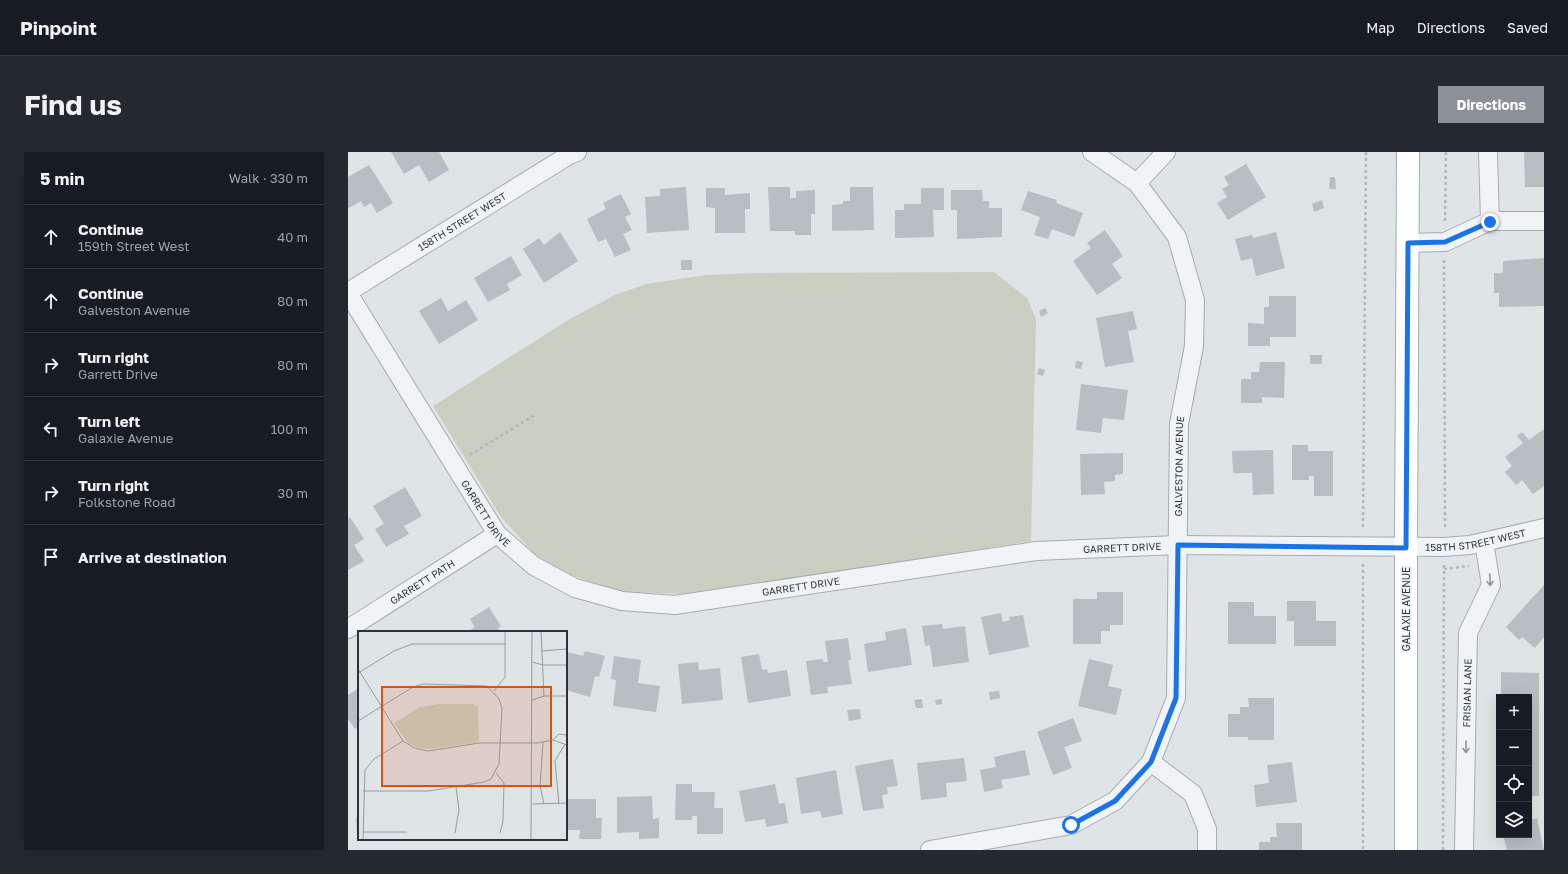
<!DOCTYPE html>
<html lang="en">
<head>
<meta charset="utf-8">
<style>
	:root { --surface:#171b24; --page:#242831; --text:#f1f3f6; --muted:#9ea1a6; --line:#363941; --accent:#8c9099 }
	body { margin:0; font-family:"Golos Text",sans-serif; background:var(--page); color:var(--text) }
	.controls { position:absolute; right:12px; bottom:12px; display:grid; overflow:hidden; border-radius:0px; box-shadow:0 4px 16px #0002 }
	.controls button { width:36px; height:36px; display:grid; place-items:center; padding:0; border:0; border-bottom:1px solid var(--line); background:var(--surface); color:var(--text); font:20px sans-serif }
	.stop { position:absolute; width:12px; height:12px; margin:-9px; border:3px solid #1a73e8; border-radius:50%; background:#fff }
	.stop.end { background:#1a73e8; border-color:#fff; box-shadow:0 1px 4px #0008 }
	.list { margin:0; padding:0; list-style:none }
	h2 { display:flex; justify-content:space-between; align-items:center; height:52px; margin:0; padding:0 16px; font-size:17px }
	h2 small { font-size:13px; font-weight:400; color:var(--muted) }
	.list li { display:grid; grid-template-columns:26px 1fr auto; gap:12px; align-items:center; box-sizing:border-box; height:64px; padding:0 16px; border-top:1px solid var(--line) }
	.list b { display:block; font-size:15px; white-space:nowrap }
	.list p { margin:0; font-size:13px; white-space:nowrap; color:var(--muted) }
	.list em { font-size:13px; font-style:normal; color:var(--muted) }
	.icon { flex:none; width:22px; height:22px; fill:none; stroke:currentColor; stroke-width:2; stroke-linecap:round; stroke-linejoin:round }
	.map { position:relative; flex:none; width:1196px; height:698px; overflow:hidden; border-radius:0px }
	header { display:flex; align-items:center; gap:24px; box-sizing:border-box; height:56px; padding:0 20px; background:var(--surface); border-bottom:1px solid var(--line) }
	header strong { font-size:19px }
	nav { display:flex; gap:22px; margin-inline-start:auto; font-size:14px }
	.intro { display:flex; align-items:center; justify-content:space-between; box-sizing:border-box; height:96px; padding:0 24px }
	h1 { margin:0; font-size:28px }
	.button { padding:10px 18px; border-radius:0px; background:var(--accent); color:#fff; font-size:14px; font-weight:700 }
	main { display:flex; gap:24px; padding:0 24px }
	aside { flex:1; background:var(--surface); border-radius:0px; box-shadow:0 4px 16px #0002 }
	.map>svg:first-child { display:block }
</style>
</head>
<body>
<header>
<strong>Pinpoint</strong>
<nav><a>Map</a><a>Directions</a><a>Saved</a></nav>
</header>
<div class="intro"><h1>Find us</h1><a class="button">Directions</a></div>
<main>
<aside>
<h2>5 min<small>Walk · 330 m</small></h2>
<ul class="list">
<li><svg class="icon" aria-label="ahead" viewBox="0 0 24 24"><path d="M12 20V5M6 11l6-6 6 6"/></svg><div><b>Continue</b><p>159th Street West</p></div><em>40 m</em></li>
<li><svg class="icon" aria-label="ahead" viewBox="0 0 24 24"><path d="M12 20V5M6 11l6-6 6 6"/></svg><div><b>Continue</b><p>Galveston Avenue</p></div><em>80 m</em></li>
<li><svg class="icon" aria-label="right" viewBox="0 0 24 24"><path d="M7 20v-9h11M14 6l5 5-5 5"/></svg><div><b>Turn right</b><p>Garrett Drive</p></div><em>80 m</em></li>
<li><svg class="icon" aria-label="left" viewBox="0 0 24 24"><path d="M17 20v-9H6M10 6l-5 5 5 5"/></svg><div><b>Turn left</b><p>Galaxie Avenue</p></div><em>100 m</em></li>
<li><svg class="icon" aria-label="right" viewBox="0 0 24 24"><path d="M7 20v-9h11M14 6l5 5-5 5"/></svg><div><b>Turn right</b><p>Folkstone Road</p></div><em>30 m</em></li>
<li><svg class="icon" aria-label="arrive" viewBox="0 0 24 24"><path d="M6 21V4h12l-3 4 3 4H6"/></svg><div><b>Arrive at destination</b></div></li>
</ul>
</aside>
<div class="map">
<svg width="1196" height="698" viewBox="0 0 1196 698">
	<rect width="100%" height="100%" fill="#dfe4e7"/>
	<path fill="#c9d0c1" d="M646 120 679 146 688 167 683 389 454 426 338 442 279 440 248 432 221 422 204 414 185 400 153 365 85 254 220 168 267 143 298 132 358 123 407 121Z"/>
	<path fill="#b7bfc3" d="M43 0H91L101 18 81 30 71 13 56 22Z
		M1176 0H1196V35H1177Z
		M898 12 918 45 880 68 869 51 879 45 874 37 881 33 876 25Z
		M21 13 45 51 29 61 23 51 16 55 13 49 1 56 0 55V25Z
		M982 25H987L988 37H981Z
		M338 35 341 78 299 81 297 45 312 44V37Z
		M420 35H442V46H448V39L467 38V62H463V83H447V79H422Z
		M502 35H525L526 78 484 79V53L495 52V49H502Z
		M358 36H377V43L402 41V57H397V81H367V56L358 55Z
		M573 36H596V58H585L586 85 547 86V58H556V52H573Z
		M603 38H634L635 49H641V56H654V85L609 87V58H603Z
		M680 39 709 48 708 51 735 61 726 85 704 77 700 87 686 83 692 65 673 58Z
		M273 42 283 62 277 65 284 78 275 82 283 98 267 105 258 87 250 90 239 67 258 57 255 51Z
		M974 48 976 56 966 60 964 52Z
		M757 78 775 104 764 112 774 126 749 143 725 109 743 96 739 91Z
		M212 80 230 109 196 131 175 97 191 86 196 93Z
		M928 80 937 116 908 124 904 106 893 109 887 87 904 83 905 86Z
		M163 104 174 123 159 132 162 138 140 150 126 126Z
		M1196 106V154L1151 155V141H1146V121H1155V109Z
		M333 108H344V118H333Z
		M921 144H948V185H922V194H900V171L916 172V155H921Z
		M93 146 100 159 118 148 130 168 91 192 71 159Z
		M697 156 700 161 693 165 691 159Z
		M785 159 789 177 780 179 786 210 757 215 748 166Z
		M962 203H974V212H962Z
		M728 209 735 210 733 217 727 216Z
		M912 210H937L936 246 914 245V251H893V227H903V220H911Z
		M691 216 697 218 695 224 689 222Z
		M733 232 780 238 776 268 755 266 753 281 728 278Z
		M1196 277V334L1185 342 1174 328 1168 333 1157 320 1164 314 1157 305 1175 291 1169 284 1174 280 1181 288Z
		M944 293H960V299H985V344H966V324H961V328H944Z
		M925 298 926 342 905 343 904 321H885L884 299Z
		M775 301V322L767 323V329L756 330 757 342 733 343 732 302Z
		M57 335 74 364 56 374 61 382 38 395 27 377 36 372 25 354Z
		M2 365 16 387 6 393 16 409 0 418V367Z
		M1196 433V485L1187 496 1174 485 1171 488 1158 475Z
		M749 440H775V473H762V479H753V492H725V447H749Z
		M939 449H968V469H988V494H946V469H939Z
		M880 450H906V464H928V492H880Z
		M141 455 153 474 150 476 153 480H125L123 477 127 475 122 467Z
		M653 461 655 470 662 468 661 465 675 463 681 495 641 503 633 465Z
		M594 472 595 477 617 474 621 510 585 515 582 493 577 494 574 474Z
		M558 476 564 513 520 520 516 492 538 488 537 480Z
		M500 486 503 508H500L504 532 479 535 480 541 463 543 458 509 475 507V510H480L477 489Z
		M237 499 257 504 251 525 247 524 242 545 218 538 219 500 235 504Z
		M411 502 414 518 419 517 420 521 439 518 443 544 400 551 393 505Z
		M266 504 293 508 290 531 312 534 308 560 265 554 268 528 263 527Z
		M741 507 765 513 760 534 774 537 768 563 730 554Z
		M350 510 351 518 372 516 375 548 334 552 330 512Z
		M1153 520 1191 521V644H1181V545H1153Z
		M11 536V575L7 577 0 567V543Z
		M651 539 652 546 642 548 641 540Z
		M900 546H926V588H900V585H880V562H892V555H901Z
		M574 547 575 556H568L566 548Z
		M594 547V552L588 553 587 548Z
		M512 557 513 567 501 569 499 558Z
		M725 566 734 589 716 595 724 616 705 623 689 580Z
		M677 598 682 623 653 628 655 636 636 640 632 618 648 615 646 605Z
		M616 606 619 629 598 631 599 645 573 648 569 611Z
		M545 607 550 634 539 635 540 642 534 643 536 656 515 659 507 614Z
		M944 610 949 650 908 655 906 633 921 631 919 613Z
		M488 618 495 662 474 666 472 659 453 662 448 626Z
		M328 632H344V640H367L366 656H375V682H349V664H344V668H327Z
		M427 632 431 652 437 651 440 671 418 675 417 667 397 670 391 639Z
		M304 644 305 667 311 666V686L291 687V680L269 681V645Z
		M218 647H248V666H254L253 687H231L232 678H218Z
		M8 666H11V686H9Z
		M1189 666 1196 698H1159L1155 683H1181V668Z
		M928 671H954V698H911V690H922V685H929Z"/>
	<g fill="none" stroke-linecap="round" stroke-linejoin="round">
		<g stroke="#a5acb1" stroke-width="20">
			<g id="street">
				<path d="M1140 0 1142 69"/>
				<path d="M789 31 818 0"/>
				<path d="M1060 91 1097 90 1142 69H1196"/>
				<path id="s1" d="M0 140 221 3 229 0"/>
				<path id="s2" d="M0 141 149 382 186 414 227 436 274 449 327 453 688 399 830 393 1095 395 1122 393 1196 376"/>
				<path id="s3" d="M0 477 149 382"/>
				<path d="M803 610 845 642 859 677V698"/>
				<path id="s4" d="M582 698 723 673 767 649 803 610 828 546 831 272 846 194 847 148 829 85 789 31 744 0"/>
				<path id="s5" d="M1116 698 1120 481 1143 433 1136 390"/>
			</g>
		</g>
		<g stroke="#a5acb1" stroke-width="24">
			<path id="secondary" d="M1058 698V396L1060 0"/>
		</g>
		<path stroke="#b1b7bb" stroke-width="2.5" stroke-dasharray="3 3" stroke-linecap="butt" d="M1097 69 1098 0
			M1096 108 1097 377
			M122 303 188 262
			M1015 375 1018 0
			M1015 412V698
			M1096 417 1121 414
			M1095 698 1096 412"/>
		<use href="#street" stroke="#f1f4f6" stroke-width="18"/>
		<use href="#secondary" stroke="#fff" stroke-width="22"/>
	</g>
	<defs><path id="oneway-shaft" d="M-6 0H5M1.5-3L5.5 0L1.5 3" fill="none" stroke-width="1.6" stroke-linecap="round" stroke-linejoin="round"/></defs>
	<g stroke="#8d949a">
		<use href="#oneway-shaft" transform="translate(1142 428) rotate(87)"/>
		<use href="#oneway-shaft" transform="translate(1118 595) rotate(91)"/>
	</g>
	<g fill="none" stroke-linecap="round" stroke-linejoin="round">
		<path stroke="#1a73e8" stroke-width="5" d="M723 673 767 649 803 610 828 546 830 393 1058 396 1060 91 1097 90 1142 70"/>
	</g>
	<g text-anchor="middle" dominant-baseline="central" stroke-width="3.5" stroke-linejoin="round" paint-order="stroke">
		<g font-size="10" fill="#29353d" stroke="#eef3f5">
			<text stroke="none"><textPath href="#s1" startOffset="134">158TH STREET WEST</textPath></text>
			<text stroke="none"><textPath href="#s4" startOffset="547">GALVESTON AVENUE</textPath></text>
			<text stroke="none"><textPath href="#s2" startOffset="260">GARRETT DRIVE</textPath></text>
			<text stroke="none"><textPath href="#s2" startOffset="1286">158TH STREET WEST</textPath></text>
			<text stroke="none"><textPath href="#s2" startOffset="932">GARRETT DRIVE</textPath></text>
			<text stroke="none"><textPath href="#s3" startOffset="88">GARRETT PATH</textPath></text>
			<text stroke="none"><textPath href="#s2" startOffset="608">GARRETT DRIVE</textPath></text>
			<text transform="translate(1058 457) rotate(-90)">GALAXIE AVENUE</text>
			<text stroke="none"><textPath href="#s5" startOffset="157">FRISIAN LANE</textPath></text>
		</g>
	</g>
	<g transform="translate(10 479)">
		<rect width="209" height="209" fill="#dfe4e7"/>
		<path d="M81 73H115L120 76 121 111 72 118 59 117 50 112 36 92 62 76Z" fill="#c9d0c1"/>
		<path fill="none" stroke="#969ea3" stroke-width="1" d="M183 0 186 65M183 20 209 18M174 31 185 34H209M0 38 45 110 56 117 70 120 121 112H179L195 109 209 114M0 42 36 20 54 13H148M136 60 147 46V0M174 69 186 65H209M0 90 55 56 65 53 129 55 141 68 144 77 141 133 133 148 126 151 71 160H5M195 109 201 103 209 104M185 111 182 155 186 173M138 142 146 152 145 190 142 202M174 173 209 172M201 173 197 130 207 113M5 201H49M97 202 101 179 98 156M5 209 7 139 16 128 45 110M173 209 174 0"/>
		<path fill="#d55511" fill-opacity="0.15" stroke="#d55511" stroke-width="2" d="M24 56H193V155H24Z"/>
		<rect width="209" height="209" fill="none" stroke="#29353d" stroke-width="2"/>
	</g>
</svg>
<div class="controls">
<button>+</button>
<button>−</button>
<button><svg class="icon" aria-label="locate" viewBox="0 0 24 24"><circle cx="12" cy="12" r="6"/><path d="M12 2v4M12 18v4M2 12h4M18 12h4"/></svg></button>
<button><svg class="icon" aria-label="layers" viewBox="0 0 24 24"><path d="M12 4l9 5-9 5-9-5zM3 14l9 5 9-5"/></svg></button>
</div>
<div class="stop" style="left:723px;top:673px"></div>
<div class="stop end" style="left:1142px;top:70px"></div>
</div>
</main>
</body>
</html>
